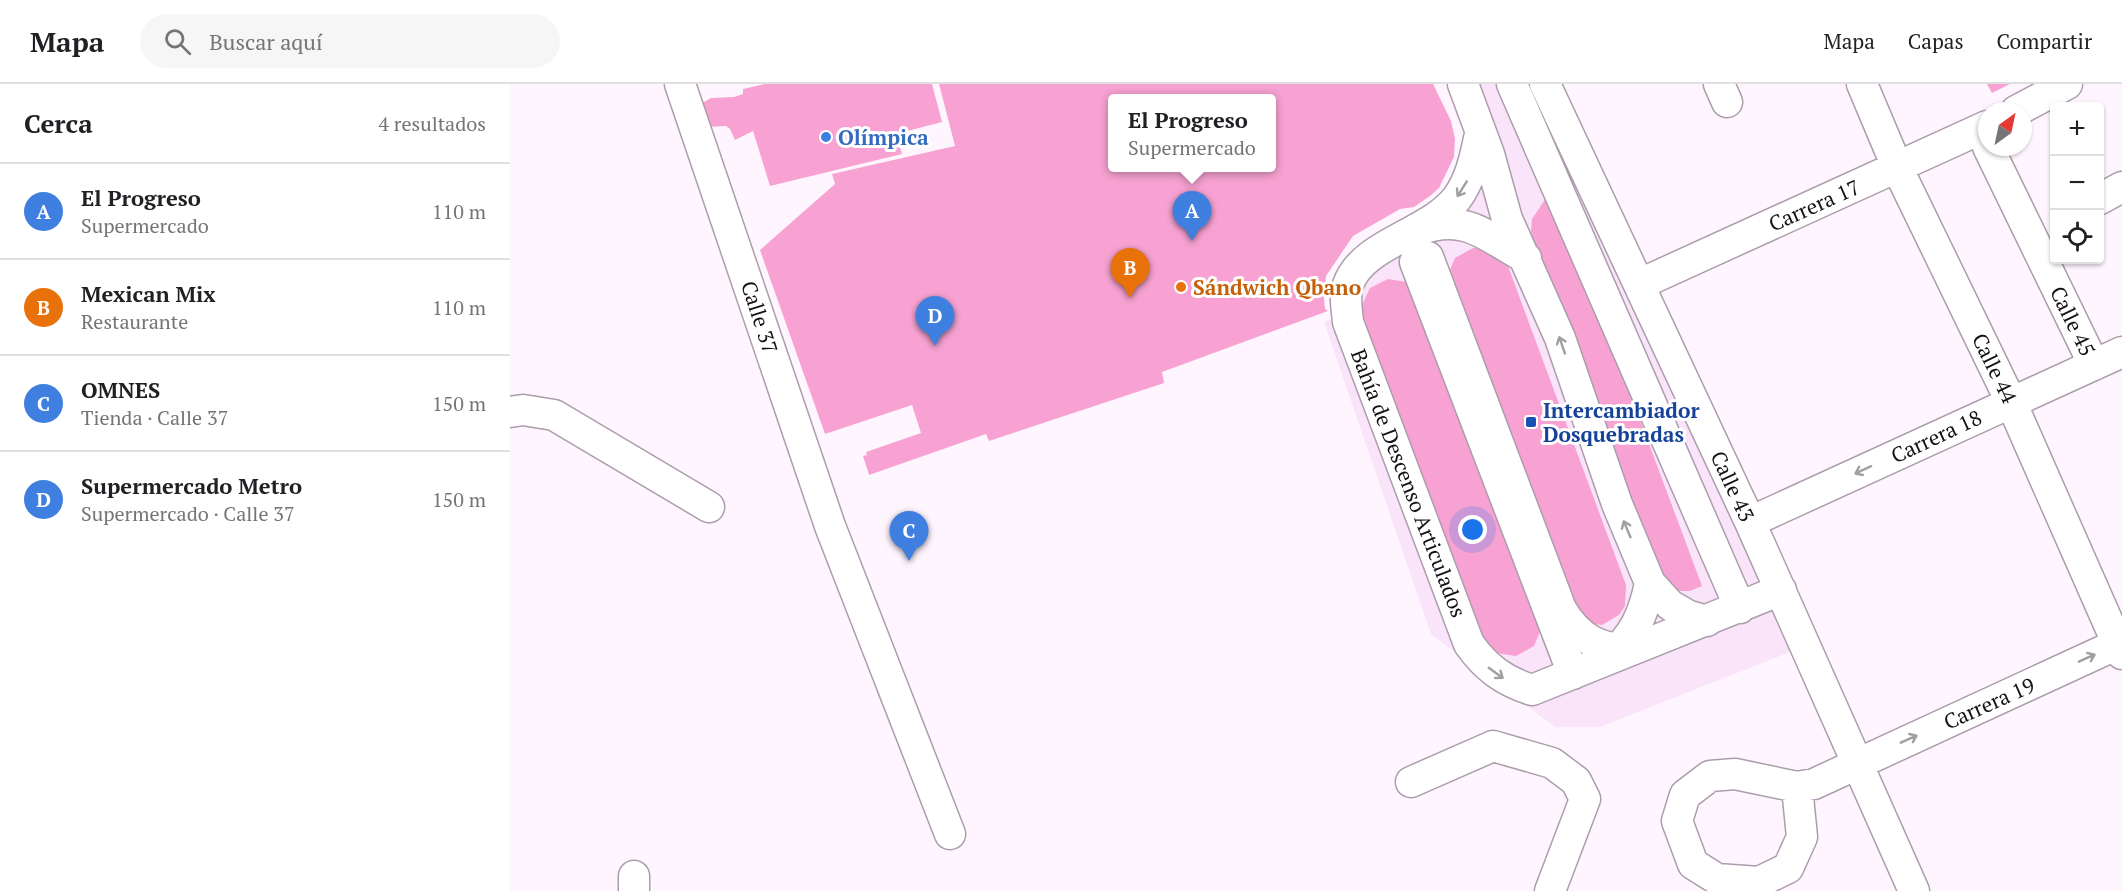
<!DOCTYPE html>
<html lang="es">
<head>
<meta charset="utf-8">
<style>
	:root { --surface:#fff; --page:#f6f6f6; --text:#202124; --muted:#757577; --line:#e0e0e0; --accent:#6e5a29 }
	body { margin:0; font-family:"PT Serif",serif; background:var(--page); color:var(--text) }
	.controls { position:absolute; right:18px; top:18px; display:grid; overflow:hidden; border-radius:6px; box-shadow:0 2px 4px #0004 }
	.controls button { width:54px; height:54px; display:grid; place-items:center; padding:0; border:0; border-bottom:2px solid var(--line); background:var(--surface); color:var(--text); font:30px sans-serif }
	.compass { position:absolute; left:1468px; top:18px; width:54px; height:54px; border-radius:50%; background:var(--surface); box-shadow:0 2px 4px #0004; rotate:33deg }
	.you { position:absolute; left:963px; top:446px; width:21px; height:21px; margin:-15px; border:4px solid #fff; border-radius:50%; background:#1a73e8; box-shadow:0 0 0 9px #1a73e833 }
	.badge { display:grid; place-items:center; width:39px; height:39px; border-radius:50%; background:var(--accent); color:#fff; font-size:20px; font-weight:700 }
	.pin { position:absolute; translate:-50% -50px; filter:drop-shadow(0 2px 3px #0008) }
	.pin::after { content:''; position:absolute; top:32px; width:21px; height:18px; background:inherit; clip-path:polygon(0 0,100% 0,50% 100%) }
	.popup { position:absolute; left:598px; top:10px; width:168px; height:78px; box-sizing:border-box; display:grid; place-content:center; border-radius:6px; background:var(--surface); filter:drop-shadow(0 2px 4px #0005); font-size:20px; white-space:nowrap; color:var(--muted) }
	.popup b { font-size:22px; color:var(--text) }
	.popup::after { content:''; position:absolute; left:50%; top:100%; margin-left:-12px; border:12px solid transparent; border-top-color:var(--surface) }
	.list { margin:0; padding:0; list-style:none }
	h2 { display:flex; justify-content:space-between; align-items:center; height:78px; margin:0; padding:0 24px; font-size:26px }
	h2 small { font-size:20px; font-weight:400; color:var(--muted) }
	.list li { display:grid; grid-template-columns:39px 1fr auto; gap:18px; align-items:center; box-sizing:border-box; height:96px; padding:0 24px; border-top:2px solid var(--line) }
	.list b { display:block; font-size:22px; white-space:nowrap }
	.list p { margin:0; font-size:20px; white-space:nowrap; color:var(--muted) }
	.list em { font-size:20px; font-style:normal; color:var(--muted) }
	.icon { flex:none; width:33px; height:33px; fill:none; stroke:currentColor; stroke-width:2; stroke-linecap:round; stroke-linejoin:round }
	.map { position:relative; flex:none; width:1612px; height:807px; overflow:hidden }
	header { display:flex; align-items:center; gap:36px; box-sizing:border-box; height:84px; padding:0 30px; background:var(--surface); border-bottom:2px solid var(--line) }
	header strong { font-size:28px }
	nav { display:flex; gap:33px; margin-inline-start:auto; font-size:21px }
	.search { width:420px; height:54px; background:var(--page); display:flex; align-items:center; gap:15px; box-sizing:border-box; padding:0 21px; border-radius:33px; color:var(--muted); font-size:22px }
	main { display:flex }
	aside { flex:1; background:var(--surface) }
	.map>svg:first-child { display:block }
</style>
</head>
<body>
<header>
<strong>Mapa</strong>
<div class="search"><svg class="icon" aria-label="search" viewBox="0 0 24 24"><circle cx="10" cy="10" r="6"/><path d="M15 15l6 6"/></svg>Buscar aquí</div>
<nav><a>Mapa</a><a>Capas</a><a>Compartir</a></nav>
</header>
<main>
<aside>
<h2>Cerca<small>4 resultados</small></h2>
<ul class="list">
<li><span class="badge" style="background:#3f7fe0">A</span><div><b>El Progreso</b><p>Supermercado</p></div><em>110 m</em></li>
<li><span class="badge" style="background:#e8710a">B</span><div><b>Mexican Mix</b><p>Restaurante</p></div><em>110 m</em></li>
<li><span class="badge" style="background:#3f7fe0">C</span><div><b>OMNES</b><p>Tienda · Calle 37</p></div><em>150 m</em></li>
<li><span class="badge" style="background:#3f7fe0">D</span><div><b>Supermercado Metro</b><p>Supermercado · Calle 37</p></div><em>150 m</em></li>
</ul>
</aside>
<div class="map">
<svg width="1612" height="807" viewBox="0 0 1612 807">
	<rect width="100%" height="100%" fill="#fff5ff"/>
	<path fill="#f9e4fa" d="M953 0H1035L1295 562 1090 643H1045L921 550 814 238 837 229 836 216 957 98Z"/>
	<path fill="#f7a2d2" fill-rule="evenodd" d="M255 0H422L432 38 386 50 392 70 260 102 243 47 225 56 220 45 216 42 195 43 189 21 201 14 224 13 233 10V5Z
		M429 0H923L941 37 945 55 944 73 929 104 920 112 904 123 890 125 843 152 816 192 814 215 815 225 818 227 652 288 654 299 479 357 476 350 359 391 353 372 357 371 356 368 411 349 402 321 315 350 250 166 325 100 322 90 445 62ZM602 15H762V84H602Z
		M1477 0H1500L1482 9Z
		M1036 114 1123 317 1192 502 1180 507H1168L1145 495 1021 148 1022 135Z
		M963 164H974L992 173 998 182 1116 501 1115 522 1109 531 1092 541 1071 538 937 193 945 174Z
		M878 195 897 198 1032 543 1024 562 1006 572 985 569 971 554 852 233 851 223 860 204Z"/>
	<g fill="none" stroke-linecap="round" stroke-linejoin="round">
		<g stroke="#ac9dac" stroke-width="33">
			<path id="minor" d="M170 0 320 442 440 750
				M953 0 979 70 997 135 1050 254 1107 420 1140 499 1160 521 1179 532 1197 537
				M1002 0 1230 524
				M1035 0 1240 438 1404 807
				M1209 0 1217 18
				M1352 0 1387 83 1501 318 1612 570
				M1506 27 1557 0
				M970 50C965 73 961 95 947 114 920 150 852 159 838 201 834 213 837 226 838 238L959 560C976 584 994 597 1022 606L1271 506
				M1478 63 1584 281
				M1590 115 1612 103
				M909 146C956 128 978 154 1016 174
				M1130 200 1477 42
				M0 328 13 326 44 331 199 423
				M1240 438 1612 268
				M1099 572C1124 553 1134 529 1140 499
				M1063 590 905 178 910 170 918 173 1051 525C1067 553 1090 567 1123 565
				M901 698 983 662 1042 679 1066 697 1075 715 1040 807
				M1287 703 1292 753 1278 784 1249 798 1207 795 1183 780 1167 737 1175 711 1200 692 1225 690 1287 703 1304 700 1612 558
				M124 792V807"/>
		</g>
		<use href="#minor" stroke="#fff" stroke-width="30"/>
	</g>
	<defs><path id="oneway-shaft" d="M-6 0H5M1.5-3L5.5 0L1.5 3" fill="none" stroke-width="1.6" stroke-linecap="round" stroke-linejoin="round" transform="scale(1.5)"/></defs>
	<g stroke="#a19fa1">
		<use href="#oneway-shaft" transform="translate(952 105) rotate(122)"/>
		<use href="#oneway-shaft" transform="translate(1052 261) rotate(-109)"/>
		<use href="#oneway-shaft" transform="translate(1353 386) rotate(155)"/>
		<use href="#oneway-shaft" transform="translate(1117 445) rotate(-113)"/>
		<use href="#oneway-shaft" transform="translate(1577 574) rotate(-24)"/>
		<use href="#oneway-shaft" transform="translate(986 589) rotate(36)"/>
		<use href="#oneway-shaft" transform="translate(1399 655) rotate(-24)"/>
	</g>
	<circle fill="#3f7fe0" stroke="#fff" stroke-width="2" cx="316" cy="53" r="6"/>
	<circle fill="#e8710a" stroke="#fff" stroke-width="2" cx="671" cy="203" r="6"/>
	<rect fill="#1a4fb4" stroke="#fff" stroke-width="2" x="1015" y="332" width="12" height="12" rx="3"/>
	<g text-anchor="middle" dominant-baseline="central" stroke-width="6" stroke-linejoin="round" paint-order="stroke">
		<g font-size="21" font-weight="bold" fill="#366cbe" stroke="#fff" text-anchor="start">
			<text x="328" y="53">Olímpica</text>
		</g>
		<g font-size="21" fill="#151015" stroke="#fff">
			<text transform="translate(1304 121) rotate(-24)">Carrera 17</text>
			<text transform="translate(250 233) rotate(72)">Calle 37</text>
			<text transform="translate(1563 237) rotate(64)">Calle 45</text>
			<text transform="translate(1485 284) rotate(64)">Calle 44</text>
			<text transform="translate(1426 352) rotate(-25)">Carrera 18</text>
			<text transform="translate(899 399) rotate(69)">Bahía de Descenso Articulados</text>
			<text transform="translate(1223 402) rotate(65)">Calle 43</text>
			<text transform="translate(1479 619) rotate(-24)">Carrera 19</text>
		</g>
		<g font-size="21" font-weight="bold" fill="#c56008" stroke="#fff" text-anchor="start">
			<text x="683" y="203">Sándwich Qbano</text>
		</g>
		<g font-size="21" font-weight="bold" fill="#164399" stroke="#fff" text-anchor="start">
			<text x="1033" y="326">Intercambiador<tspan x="1033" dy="24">Dosquebradas</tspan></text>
		</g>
	</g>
</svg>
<div class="controls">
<button>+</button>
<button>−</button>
<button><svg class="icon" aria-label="locate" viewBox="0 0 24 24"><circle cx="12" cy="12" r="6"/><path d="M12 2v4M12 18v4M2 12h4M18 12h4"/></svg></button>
</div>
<svg class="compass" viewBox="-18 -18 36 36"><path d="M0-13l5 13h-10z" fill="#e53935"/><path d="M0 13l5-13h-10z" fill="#757577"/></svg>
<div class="you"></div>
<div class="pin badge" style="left:682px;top:157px;background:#3f7fe0">A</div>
<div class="popup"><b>El Progreso</b>Supermercado</div>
<div class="pin badge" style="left:620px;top:214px;background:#e8710a">B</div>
<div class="pin badge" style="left:399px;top:477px;background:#3f7fe0">C</div>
<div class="pin badge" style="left:425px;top:262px;background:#3f7fe0">D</div>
</div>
</main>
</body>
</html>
